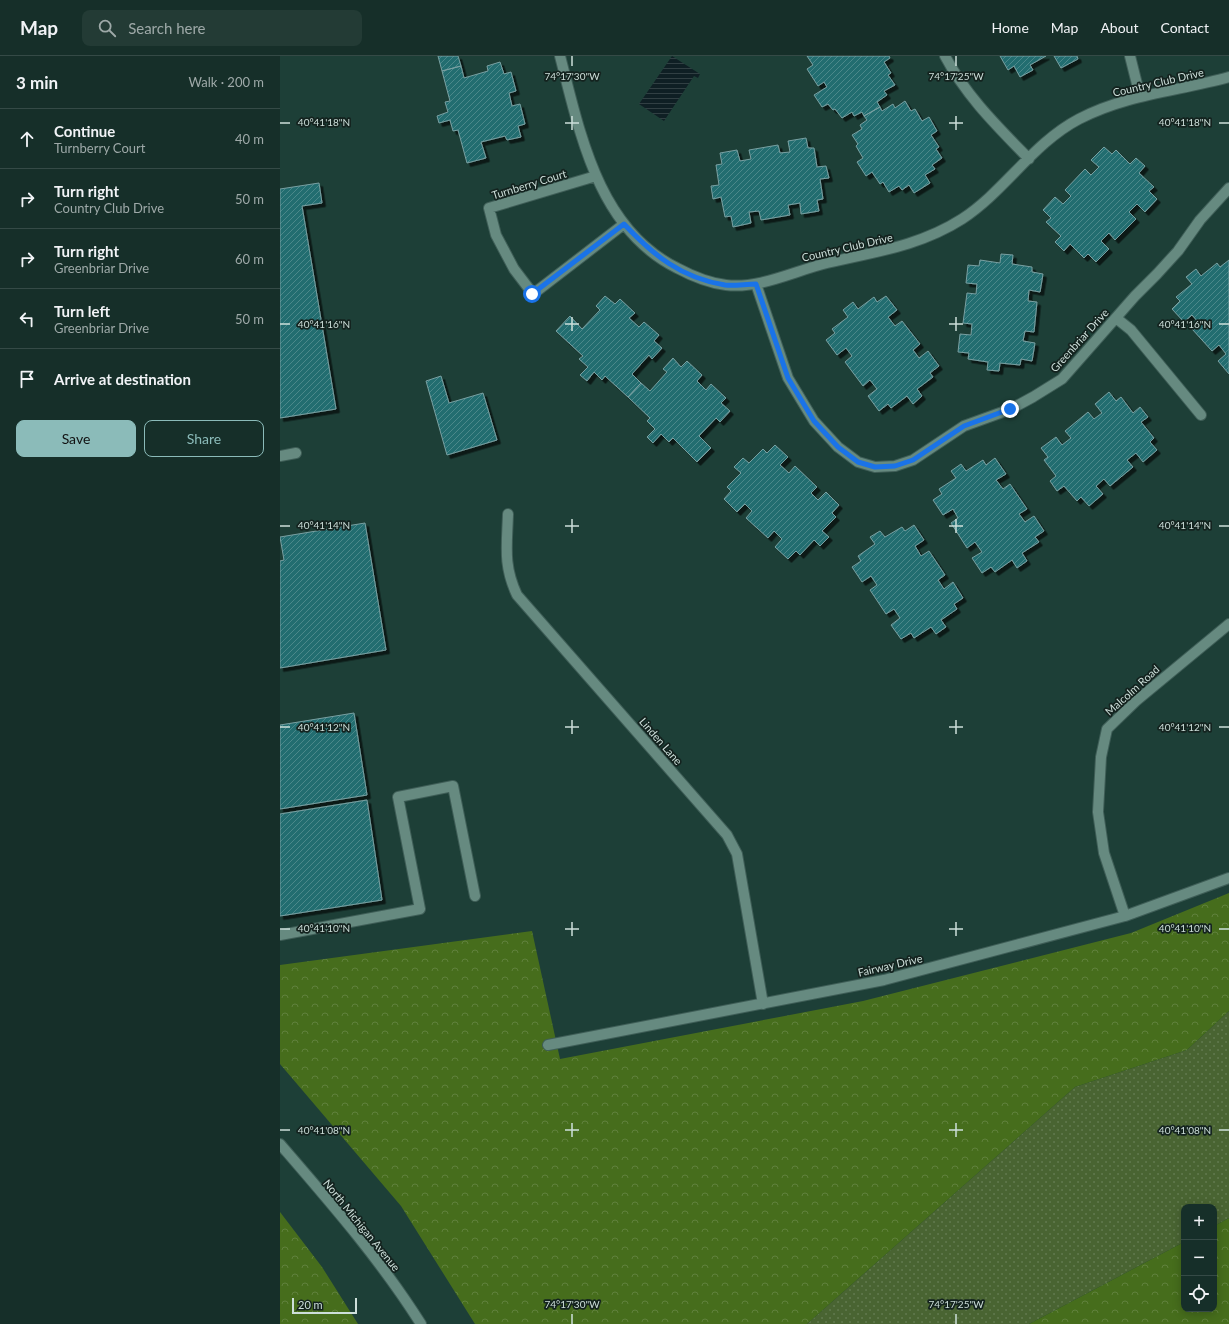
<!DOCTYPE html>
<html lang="en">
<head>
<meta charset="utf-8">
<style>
	:root { --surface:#162f29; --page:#233b35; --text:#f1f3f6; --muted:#9ea9a8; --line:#354a46; --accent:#8bbbb9 }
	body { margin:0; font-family:Lato,sans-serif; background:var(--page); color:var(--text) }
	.controls { position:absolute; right:12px; bottom:12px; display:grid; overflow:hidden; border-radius:8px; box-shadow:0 2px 10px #0003 }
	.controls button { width:36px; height:36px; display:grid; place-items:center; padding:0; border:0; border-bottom:1px solid var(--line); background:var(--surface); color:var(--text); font:20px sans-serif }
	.scale { position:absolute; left:12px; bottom:10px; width:65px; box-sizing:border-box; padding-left:4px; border:2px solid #cddfda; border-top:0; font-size:11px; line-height:14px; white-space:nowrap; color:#cddfda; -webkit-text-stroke:3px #14231f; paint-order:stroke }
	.stop { position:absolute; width:12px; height:12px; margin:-9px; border:3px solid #1a73e8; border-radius:50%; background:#fff }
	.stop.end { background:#1a73e8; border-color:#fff; box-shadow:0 1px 4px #0008 }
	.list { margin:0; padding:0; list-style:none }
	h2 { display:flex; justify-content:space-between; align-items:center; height:52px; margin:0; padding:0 16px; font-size:17px }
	h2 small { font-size:13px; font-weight:400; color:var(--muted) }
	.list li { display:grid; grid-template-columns:26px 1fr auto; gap:12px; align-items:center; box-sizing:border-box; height:60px; padding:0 16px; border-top:1px solid var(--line) }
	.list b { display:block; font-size:15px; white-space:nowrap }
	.list p { margin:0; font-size:13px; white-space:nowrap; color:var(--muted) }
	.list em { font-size:13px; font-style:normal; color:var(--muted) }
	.actions { display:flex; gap:8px; padding:12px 16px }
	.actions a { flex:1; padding:9px 0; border:1px solid var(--accent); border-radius:8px; text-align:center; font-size:14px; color:var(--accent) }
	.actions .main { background:var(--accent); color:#111 }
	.icon { flex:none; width:22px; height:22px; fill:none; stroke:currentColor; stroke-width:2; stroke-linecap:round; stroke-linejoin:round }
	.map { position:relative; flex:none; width:949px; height:1268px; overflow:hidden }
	header { display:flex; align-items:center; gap:24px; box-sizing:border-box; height:56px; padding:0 20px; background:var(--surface); border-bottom:1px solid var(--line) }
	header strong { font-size:19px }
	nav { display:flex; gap:22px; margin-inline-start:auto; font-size:14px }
	.search { width:280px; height:36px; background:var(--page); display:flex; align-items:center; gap:10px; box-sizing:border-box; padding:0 14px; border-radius:8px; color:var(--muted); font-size:15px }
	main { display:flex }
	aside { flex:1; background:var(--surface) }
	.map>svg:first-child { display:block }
</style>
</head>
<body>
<header>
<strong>Map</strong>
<div class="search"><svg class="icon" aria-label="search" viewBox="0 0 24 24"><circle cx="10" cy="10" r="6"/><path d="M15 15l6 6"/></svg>Search here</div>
<nav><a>Home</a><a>Map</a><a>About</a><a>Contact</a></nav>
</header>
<main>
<aside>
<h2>3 min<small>Walk · 200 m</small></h2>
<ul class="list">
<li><svg class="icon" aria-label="ahead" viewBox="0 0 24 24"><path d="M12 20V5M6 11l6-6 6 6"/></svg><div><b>Continue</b><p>Turnberry Court</p></div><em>40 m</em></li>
<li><svg class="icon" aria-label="right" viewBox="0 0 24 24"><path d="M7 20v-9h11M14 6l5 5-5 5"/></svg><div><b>Turn right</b><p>Country Club Drive</p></div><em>50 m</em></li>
<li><svg class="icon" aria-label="right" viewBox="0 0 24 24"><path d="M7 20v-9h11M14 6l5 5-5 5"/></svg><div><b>Turn right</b><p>Greenbriar Drive</p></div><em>60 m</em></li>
<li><svg class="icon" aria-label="left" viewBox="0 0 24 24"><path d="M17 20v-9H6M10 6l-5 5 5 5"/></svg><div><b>Turn left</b><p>Greenbriar Drive</p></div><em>50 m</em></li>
<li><svg class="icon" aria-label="arrive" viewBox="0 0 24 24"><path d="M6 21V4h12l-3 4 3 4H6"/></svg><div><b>Arrive at destination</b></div></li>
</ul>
<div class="actions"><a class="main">Save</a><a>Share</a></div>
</aside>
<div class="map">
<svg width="949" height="1268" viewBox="0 0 949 1268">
	<defs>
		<pattern id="grass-dots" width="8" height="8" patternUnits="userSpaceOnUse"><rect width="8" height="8" fill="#496432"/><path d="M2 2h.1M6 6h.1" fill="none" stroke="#627a4f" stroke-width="1.8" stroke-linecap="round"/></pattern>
		<pattern id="forest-crowns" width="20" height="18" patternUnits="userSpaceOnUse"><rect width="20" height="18" fill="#466d1c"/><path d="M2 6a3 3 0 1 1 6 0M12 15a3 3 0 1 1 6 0" fill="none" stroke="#60813c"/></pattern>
		<pattern id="water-rules" width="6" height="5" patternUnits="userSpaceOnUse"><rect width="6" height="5" fill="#0f1f24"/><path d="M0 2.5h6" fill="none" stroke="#313f43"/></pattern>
		<pattern id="building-hatch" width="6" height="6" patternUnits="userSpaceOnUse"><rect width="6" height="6" fill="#236d70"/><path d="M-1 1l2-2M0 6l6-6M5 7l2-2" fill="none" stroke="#4c888a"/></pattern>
		<filter id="shadow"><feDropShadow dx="3.5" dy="3.5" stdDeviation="0" flood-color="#0009"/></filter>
	</defs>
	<rect width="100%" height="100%" fill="#1d3f37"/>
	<path fill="url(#grass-dots)" d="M949 955V1162L934 1170V1151H904V1186L749 1268H527L795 1031 907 994Z"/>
	<path fill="url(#forest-crowns)" d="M949 837V955L907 994 795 1031 527 1268H195L121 1150 0 1008V909L252 875 280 1003 583 945 851 877Z
		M0 1156 42 1211 78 1268H0Z
		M949 1162V1268H749L904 1186V1253H934V1170Z"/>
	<path fill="url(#water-rules)" d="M392 0 420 18 418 22 414 20 384 65 359 48Z"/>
	<path fill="url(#building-hatch)" stroke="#79a0a2" filter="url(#shadow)" d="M158 0H178L181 10 162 15Z
		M527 0H609L610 2 604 6 611 17 608 19 615 29 604 35 607 39 597 46 600 51 584 60 582 56 574 60 572 56 562 62 555 53 553 54 548 48 542 51 534 39 547 31 544 26 538 30 527 13 533 9Z
		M720 0H766L750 9 753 14 740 21 734 10 728 14Z
		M774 0H797L798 3 781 12Z
		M220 6 224 18 231 16 236 35 229 37 232 50 240 48 245 68 238 70 241 81 227 84 225 80 201 86 206 102 187 107 178 74 173 75 170 64 159 67 157 60 168 56 165 46 170 45 162 15 181 10 184 22 208 15 207 10Z
		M625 45 631 55 635 53 642 65 649 61 657 75 651 79 659 91 656 93 662 102 652 109 655 113 645 119 650 127 634 137 629 129 622 134 619 130 609 136 603 126 600 128 592 116 586 120 577 106 583 102 576 90 578 88 572 79 582 73 580 69 587 64 584 60 600 51 602 55 613 48 615 52Z
		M526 82 528 92H534L537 111 546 110 549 122 540 123 543 143 537 144 539 155 521 158 520 147 508 149 510 159 481 164 479 155 469 156 471 167 453 171 451 160 445 161 441 141 433 143 431 130 439 129 436 109 442 108 440 97 457 94 460 105 471 103 469 94 498 89 500 97 510 96 508 85Z
		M824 91 832 98 836 94 850 108 856 102 865 110 859 117 874 131 869 135 877 143 865 156 857 148 849 156 856 163 835 184 829 177 821 185 829 193 816 206 808 198 804 202 790 188 784 195 775 186 781 180 766 166 771 162 763 154 775 141 783 148 791 140 785 134 805 113 811 119 819 111 811 104Z
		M39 127 42 147 22 150 56 353 0 362V133Z
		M721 198 733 199 732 208 752 211V216L763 218 760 236 749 234 748 245 757 246 754 276 745 275 743 285 755 287 752 305 741 303 740 309 720 307 719 315 707 314 708 306 688 303 689 297 678 296 680 278 691 279 692 268 683 267 687 237 696 238 697 228 686 227 688 209 699 210 700 204 720 207Z
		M949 204V318L938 305 946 298 939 289 932 295 912 273 919 267 912 259 904 266 892 253 900 245 896 241 912 228 906 221 916 213 921 220 937 207 940 211Z
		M325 240 335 248 340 243 355 257 349 262 359 271 364 266 379 279 374 285 382 292 372 303 369 299 352 318 361 327 348 341 325 320 322 324 314 316 307 325 300 319 308 311 299 303 303 300 276 275 290 260 302 273 320 254 316 250Z
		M606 240 617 254 608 261 615 270 622 265 640 288 633 294 639 302 648 295 659 310 650 317 653 321 637 333 642 340 633 348 627 340 611 352 608 348 599 355 588 340 597 333 590 324 583 330 565 306 572 300 566 292 557 299 546 284 555 277 552 273 568 261 563 254 573 246 578 253 594 241 597 246Z
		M393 302 401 311 407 305 422 319 417 325 426 334 431 328 446 342 441 347 450 355 440 366 436 362 419 380 431 392 417 406 393 382 389 386 381 378 373 387 367 381 375 373 367 365 370 362 348 341 361 327 370 335 387 316 383 313Z
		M161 320 169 347 203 337 217 384 167 399 146 325Z
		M829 336 836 345 841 341 853 357 860 351 868 361 861 366 874 382 870 386 877 394 863 406 856 397 847 404 853 411 830 430 824 423 816 430 823 438 809 450 801 441 797 445 784 430 777 435 770 425 776 420 764 404 768 401 761 392 776 381 782 389 791 382 785 375 808 356 814 363 822 357 815 348Z
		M495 389 508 401 500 409 509 417 515 410 537 431 531 437 538 444 546 436 559 449 552 457 556 461 542 475 549 481 540 490 534 484 520 499 516 495 508 503 495 491 502 483 494 475 488 482 466 462 472 455 465 448 457 456 444 443 451 435 447 431 461 417 454 411 463 402 469 407 483 393 487 397Z
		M715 402 726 418 716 424 723 433 730 428 747 453 739 458 745 466 754 460 764 475 755 481 759 486 742 497 747 505 737 512 732 504 715 516 711 511 702 517 692 502 702 496 695 486 687 492 671 467 678 462 673 453 663 459 653 444 662 438 659 433 676 422 671 415 681 408 686 415 703 404 706 409Z
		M85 467 106 594 0 612V505L4 504 0 481Z
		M634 469 644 484 635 490 641 500 649 495 665 519 658 524 664 533 673 526 683 542 674 548 677 553 661 564 666 571 656 578 651 571 634 582 631 577 621 583 611 569 620 562 614 553 606 558 590 534 597 529 591 520 582 526 572 511 581 505 578 500 595 488 590 481 600 475 605 481 622 471 625 475Z
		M74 657 87 739 0 753V669Z
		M87 744 102 844 0 860V758Z"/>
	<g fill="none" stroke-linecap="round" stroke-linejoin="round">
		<g stroke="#3f5e57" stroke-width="12">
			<path id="minor" d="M280 0C300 77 318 173 397 212 412 220 428 227 446 229 480 233 514 215 547 207 594 196 640 190 682 163 725 135 753 87 799 63 847 38 899 35 949 21
				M665 0C686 40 718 71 749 103
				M850 0 860 40
				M316 120 209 152 216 179 234 213 253 238 344 168
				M476 228 508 322 534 365 558 391 578 406 595 411 615 410 633 404 684 370 731 353 753 341 782 323 855 240 877 218 898 195 920 164 949 132
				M836 262 851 274 921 359
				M0 400 16 397
				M228 458C227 490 223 509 237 539L447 779 457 798 483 948
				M845 860 824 797 818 756 821 701 827 673 856 645 949 568
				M0 879 140 853 118 741 173 730 195 840
				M268 989 604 924 845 860 949 822
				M0 1088C50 1146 100 1203 141 1268"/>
		</g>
		<use href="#minor" stroke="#668a80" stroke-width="10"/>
	</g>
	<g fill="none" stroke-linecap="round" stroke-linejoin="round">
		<path stroke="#1a73e8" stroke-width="5" d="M252 238 344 168C373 199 401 222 445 229 455 230 466 228 476 228L508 322 534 365 558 391 578 406 595 411 615 410 633 404 684 370 730 353"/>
	</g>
	<path fill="none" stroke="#cddfda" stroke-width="1.5" d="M292 0V10M676 0V10M292 60V74M676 60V74M0 67H10M285 67H299M669 67H683M939 67H949M292 261V275M676 261V275M0 268H10M285 268H299M669 268H683M939 268H949M292 463V477M676 463V477M0 470H10M285 470H299M669 470H683M939 470H949M292 664V678M676 664V678M0 671H10M285 671H299M669 671H683M939 671H949M292 866V880M676 866V880M0 873H10M285 873H299M669 873H683M939 873H949M292 1067V1081M676 1067V1081M0 1074H10M285 1074H299M669 1074H683M939 1074H949M292 1258V1268M676 1258V1268"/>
	<g text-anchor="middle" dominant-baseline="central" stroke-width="3.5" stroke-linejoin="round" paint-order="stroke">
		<g font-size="11" fill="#cddfda" stroke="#14231f">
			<text transform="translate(878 26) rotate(-13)">Country Club Drive</text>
			<text transform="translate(249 128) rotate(-17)">Turnberry Court</text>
			<text transform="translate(567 191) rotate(-13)">Country Club Drive</text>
			<text transform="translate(799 284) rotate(-48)">Greenbriar Drive</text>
			<text transform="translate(852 634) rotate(-42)">Malcolm Road</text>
			<text transform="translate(381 685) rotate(49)">Linden Lane</text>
			<text transform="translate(610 909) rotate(-13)">Fairway Drive</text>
			<text transform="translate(82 1169) rotate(51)">North Michigan Avenue</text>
		</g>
	</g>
	<g font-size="10" text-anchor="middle" fill="#cddfda" stroke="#14231f" stroke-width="3.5" stroke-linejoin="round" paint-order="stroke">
		<text x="292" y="24">74°17'30"W</text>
		<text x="676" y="24">74°17'25"W</text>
		<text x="44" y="70">40°41'18"N</text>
		<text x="905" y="70">40°41'18"N</text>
		<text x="44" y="272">40°41'16"N</text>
		<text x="905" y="272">40°41'16"N</text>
		<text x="44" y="473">40°41'14"N</text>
		<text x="905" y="473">40°41'14"N</text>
		<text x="44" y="675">40°41'12"N</text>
		<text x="905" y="675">40°41'12"N</text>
		<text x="44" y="876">40°41'10"N</text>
		<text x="905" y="876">40°41'10"N</text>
		<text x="44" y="1078">40°41'08"N</text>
		<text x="905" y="1078">40°41'08"N</text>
		<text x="292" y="1252">74°17'30"W</text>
		<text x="676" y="1252">74°17'25"W</text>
	</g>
</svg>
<div class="controls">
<button>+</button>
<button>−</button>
<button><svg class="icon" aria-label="locate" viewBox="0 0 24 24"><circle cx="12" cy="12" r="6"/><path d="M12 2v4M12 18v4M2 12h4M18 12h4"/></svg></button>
</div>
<div class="scale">20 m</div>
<div class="stop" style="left:252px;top:238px"></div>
<div class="stop end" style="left:730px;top:353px"></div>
</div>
</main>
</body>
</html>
